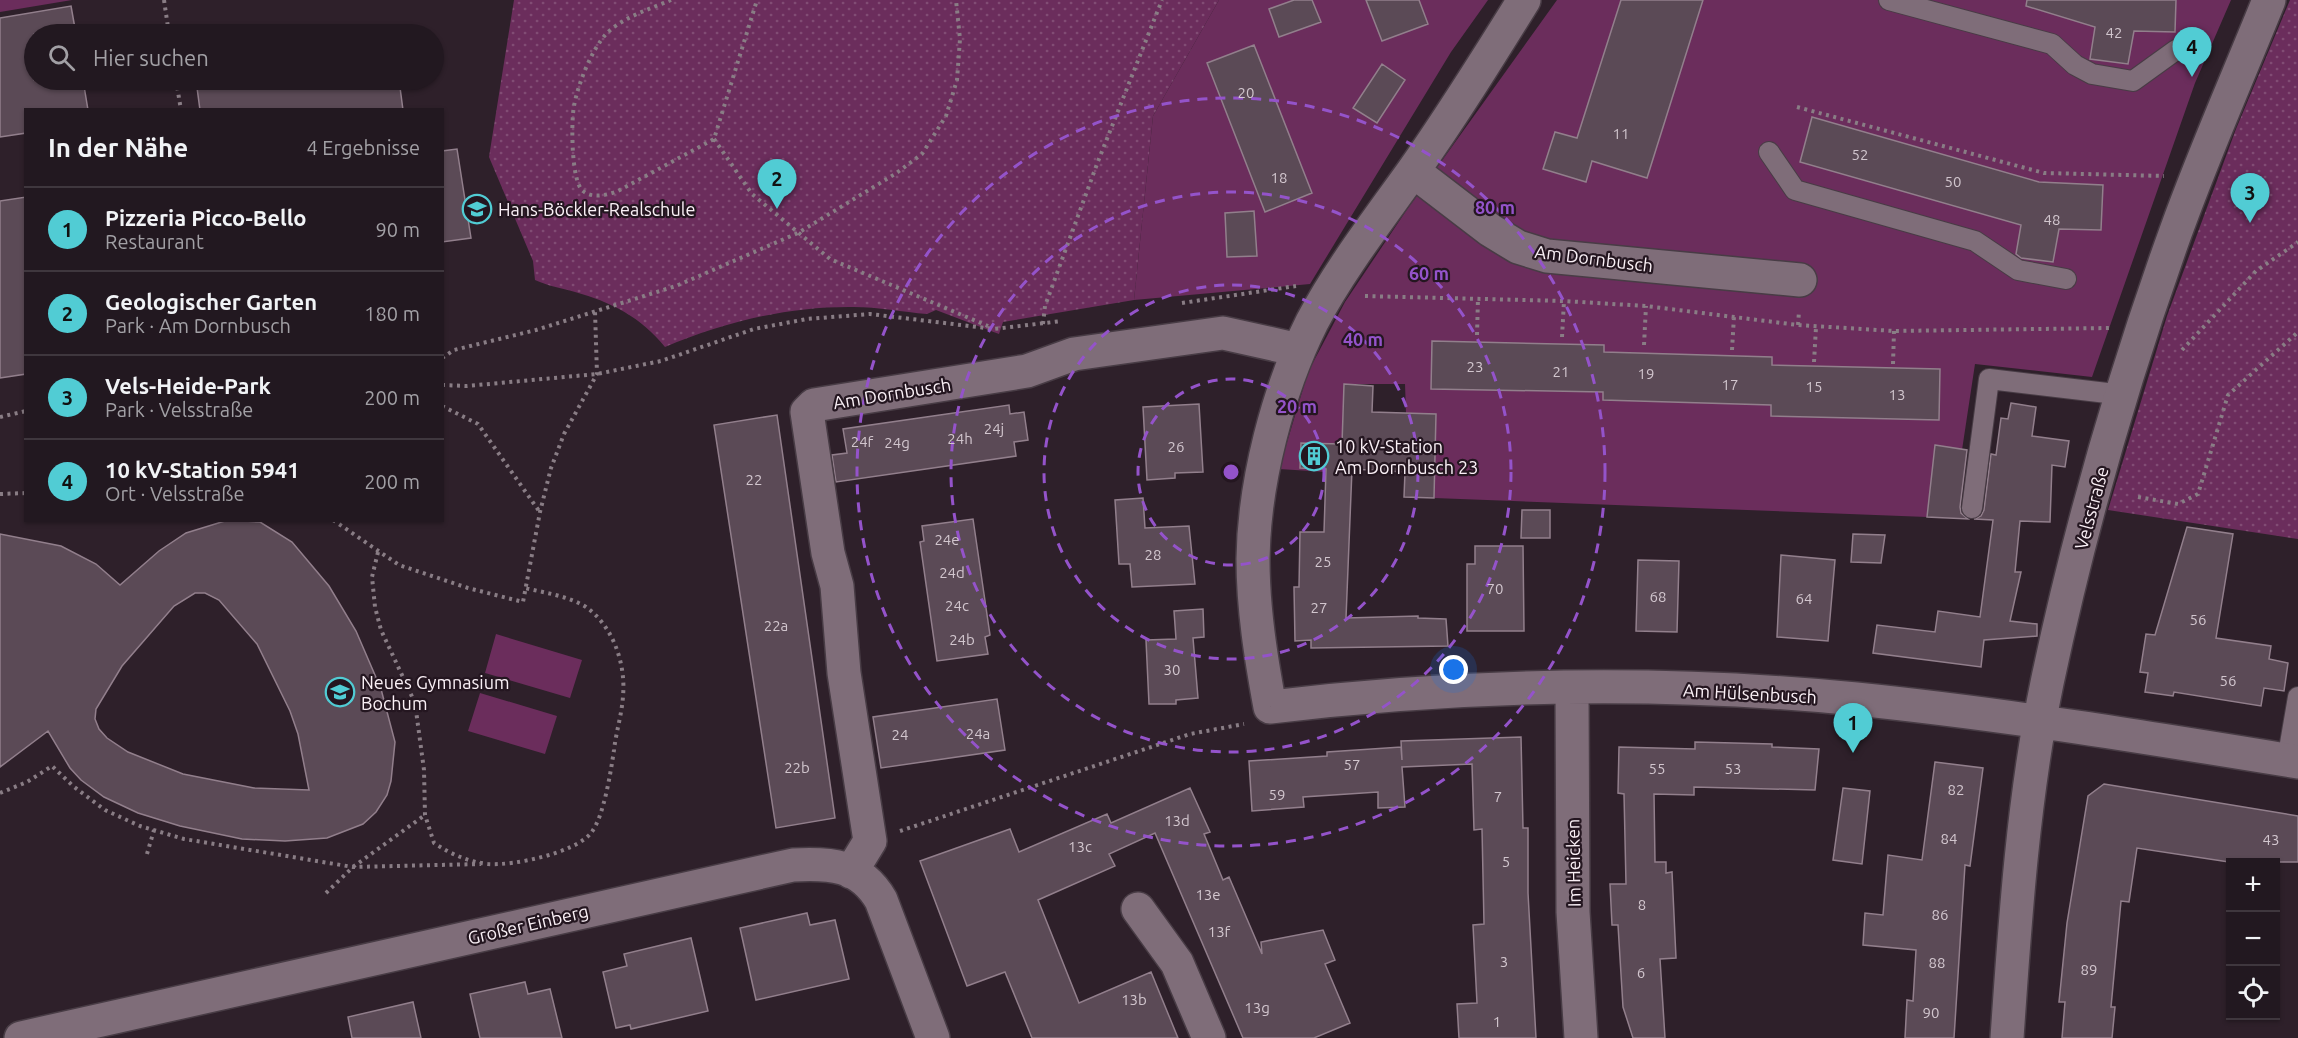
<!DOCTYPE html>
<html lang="de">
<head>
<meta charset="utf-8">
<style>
	:root { --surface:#221820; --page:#2a2129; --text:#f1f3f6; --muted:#a2a0a5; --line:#3f373e; --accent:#51ccd4 }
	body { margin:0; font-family:Ubuntu,sans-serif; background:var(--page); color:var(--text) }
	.controls { position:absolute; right:18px; bottom:18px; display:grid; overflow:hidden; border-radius:0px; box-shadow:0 2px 4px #0004 }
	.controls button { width:54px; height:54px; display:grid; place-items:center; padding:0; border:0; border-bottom:2px solid var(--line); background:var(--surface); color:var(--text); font:30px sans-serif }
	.you { position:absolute; left:1454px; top:670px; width:21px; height:21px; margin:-15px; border:4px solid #fff; border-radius:50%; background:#1a73e8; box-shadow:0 0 0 9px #1a73e833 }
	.badge { display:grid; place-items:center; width:39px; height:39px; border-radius:50%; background:var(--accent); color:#111; font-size:20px; font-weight:700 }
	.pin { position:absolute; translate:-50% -50px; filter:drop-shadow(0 2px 3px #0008) }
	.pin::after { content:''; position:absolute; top:32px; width:21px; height:18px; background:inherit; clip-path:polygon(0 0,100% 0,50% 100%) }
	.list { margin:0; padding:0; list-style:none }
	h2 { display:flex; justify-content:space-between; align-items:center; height:78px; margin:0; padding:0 24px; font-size:26px }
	h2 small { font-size:20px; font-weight:400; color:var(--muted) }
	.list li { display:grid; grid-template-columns:39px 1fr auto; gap:18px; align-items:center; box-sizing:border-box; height:84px; padding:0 24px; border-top:2px solid var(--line) }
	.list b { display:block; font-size:22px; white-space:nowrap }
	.list p { margin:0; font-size:20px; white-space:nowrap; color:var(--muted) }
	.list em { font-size:20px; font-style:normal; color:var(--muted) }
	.icon { flex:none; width:33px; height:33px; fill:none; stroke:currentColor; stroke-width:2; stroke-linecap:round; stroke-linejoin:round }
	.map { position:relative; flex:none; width:2298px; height:1038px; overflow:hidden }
	.search { position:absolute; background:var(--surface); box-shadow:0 2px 4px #0004; left:24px; top:24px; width:420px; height:66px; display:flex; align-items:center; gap:15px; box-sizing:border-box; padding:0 21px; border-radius:33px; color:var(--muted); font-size:22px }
	.panel { position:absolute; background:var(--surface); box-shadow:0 2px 4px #0004; left:24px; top:108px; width:420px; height:414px; border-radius:0px }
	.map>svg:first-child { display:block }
</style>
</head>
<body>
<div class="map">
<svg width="2298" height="1038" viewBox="0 0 2298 1038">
	<defs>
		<pattern id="park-dots" width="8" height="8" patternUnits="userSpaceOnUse" patternTransform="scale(1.5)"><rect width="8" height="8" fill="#6b2d5c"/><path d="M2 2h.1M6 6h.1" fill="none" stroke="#814c74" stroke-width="1.8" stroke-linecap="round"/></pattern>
	</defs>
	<rect width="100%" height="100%" fill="#2e202a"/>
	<path fill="#6b2d5c" d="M0 0H72L0 12Z
		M1219 0H1488L1451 52 1310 284 1134 300 1153 116Z
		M1557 0H2231L2195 83 2092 377 1975 364 1962 450 1935 446 1927 517 1434 498 1436 415 1406 413 1405 384H1344L1342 473 1279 469 1308 372 1345 302 1408 208Z
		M496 634 582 660 570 698 485 673Z
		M480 693 557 716 545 754 468 731Z"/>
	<path fill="url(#park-dots)" d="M514 0H1219L1153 116 1134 300 1003 322 999 334 936 310 927 314C903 312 878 307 854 307 789 306 724 322 665 347 641 317 611 302 575 292 561 288 548 286 535 280L533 261 489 157Z
		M2290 0H2298V539L2108 510 2167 316 2236 129Z"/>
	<path fill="#5b4a56" stroke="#927f8c" stroke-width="1.5" fill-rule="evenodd" d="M1294 0H1312L1321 22 1279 37 1269 9Z
		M1366 0H1419L1428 24 1382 41Z
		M1621 0H1703L1647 178 1592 161 1586 182 1543 169 1555 132 1577 138Z
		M2027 0H2176L2175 32 2134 31 2128 64 2090 59 2095 27 2026 6Z
		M71 6 76 34H34V80H83L88 110H26V133L0 137V18Z
		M391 26 392 34H331Z
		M1254 45 1312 193 1265 212 1207 63Z
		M1382 64 1405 80 1377 123 1353 108Z
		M196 80H399L403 110H200Z
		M1812 117 2039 182 2103 185 2101 230 2059 229 2053 262 2021 258 2016 254 2021 225 1800 162Z
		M457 149 471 238 442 242V151Z
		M26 197V374L0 378V201Z
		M1254 211 1257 256 1227 257 1225 213Z
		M1432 341 1604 345V352L1772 357V365L1940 369 1939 420 1771 416V405L1603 400V392L1431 389Z
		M1344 384 1373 386 1372 412 1436 414 1434 498 1404 497 1405 472 1352 469 1346 618 1418 616V618L1446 619 1448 646 1311 648V640L1295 641 1294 587H1299L1300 532H1324L1326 469 1300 468 1301 443 1342 444Z
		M2011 403 2036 407 2032 436 2069 441 2065 467 2052 465 2050 522 2020 521 2015 572H2021L2010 621 2037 624V636L1984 640 1981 667 1873 653 1877 625 1935 632 1938 611 1980 617 1993 520 1974 519 1981 516 1984 510 1991 454 1996 455 2001 418 2008 419Z
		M1199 404 1203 472 1175 473V478L1147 480 1143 407Z
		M1009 405 1010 414 1024 412 1028 440 1014 442 1016 456 836 482 832 455 847 453 843 429Z
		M777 415 835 818 776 828 714 425Z
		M1935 445 1967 450 1960 507 1961 513 1968 519 1927 517Z
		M1143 498 1145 528 1189 526 1195 584 1132 587 1130 564H1119L1115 500Z
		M1522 510H1550V538H1521Z
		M973 519 990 635 985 637 988 654 937 661 920 542 924 541 922 526Z
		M228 520 260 522 292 542 329 586 356 631 381 689 395 742 391 781 387 795 376 812 363 824 327 838 285 841 242 839 180 826 138 813 104 797 81 780 70 768 48 731 0 767V534L61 546 96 564 120 585 159 551 186 533ZM195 593H205L219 600 257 644 290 711 298 734 309 790 254 788 183 774 128 752 107 738 99 729 95 719 96 709 122 666 174 606Z
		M2187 527 2233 534 2216 638 2271 646 2269 659 2288 663 2284 691 2264 688 2261 706 2174 692 2173 696 2145 692 2148 673 2140 672 2146 634 2155 635Z
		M1853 534 1885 535 1881 563 1851 562Z
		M1475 546H1523L1524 631H1467V564H1475Z
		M1781 555 1835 560 1828 641 1777 637Z
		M1638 560 1679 561 1677 632 1636 631Z
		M1203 609 1204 637 1193 638 1198 698 1176 700V704H1149L1146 640 1176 639 1174 611Z
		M997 699 1005 750 881 768 873 717Z
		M1521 737 1523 828H1528V893L1536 1038H1459L1457 1004 1477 1003 1473 925 1484 924 1482 829 1474 830 1472 764 1402 767 1405 807 1378 808V792L1303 797 1304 807 1252 811 1249 761 1327 756V752L1401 747 1402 760 1401 741Z
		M1695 742 1772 744V747L1819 749 1815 790 1694 787V795L1654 794 1655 862H1666V873L1672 872 1676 958 1660 959 1665 1038H1633L1623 1007 1618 925H1612L1610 884H1626L1624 794 1618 793 1619 747 1695 749Z
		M1935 762 1983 768 1970 866 1965 865 1954 1038H1905L1907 1000 1913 1001 1916 950 1863 945 1865 913 1883 915 1888 855 1922 860Z
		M2104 784 2298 816V862H2229L2137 848 2129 902 2121 901 2111 1007H2115L2112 1038H2062L2065 1002H2059L2067 923 2088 796Z
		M1190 788 1210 832 1204 834 1223 880 1229 877 1262 954 1261 942 1323 930 1335 960 1325 964 1350 1023 1314 1038H1243L1155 833 1109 854 1115 866 1038 900 1079 1003 1151 972 1178 1038H1032L1005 972 967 986 920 861 1010 829 1019 852 1107 814 1111 823Z
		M1843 788 1870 791 1862 864 1833 860Z
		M807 913 810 925 835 920 849 979 756 1000 740 928Z
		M691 938 708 1011 631 1029 630 1025 616 1028 603 972 627 966 624 954Z
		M525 982 528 994 550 989 562 1038H480L470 994Z
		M413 1002 421 1038H352L348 1017Z"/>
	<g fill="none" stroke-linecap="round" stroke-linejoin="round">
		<g stroke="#483c45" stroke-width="22">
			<path id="service" d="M1889 0 2052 44 2075 65 2092 74 2133 81 2176 50
				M1769 152 1795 190 1975 241 2018 270 2066 279
				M1972 508 1989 379 2124 395
				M2287 761 2298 697"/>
		</g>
		<g stroke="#483c45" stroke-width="36">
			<path id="minor" d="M1524 0C1488 58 1452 116 1413 171 1378 220 1340 269 1312 322 1278 390 1254 482 1253 559 1253 609 1261 658 1270 707 1463 684 1662 680 1856 699 2004 714 2151 738 2298 762
				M1413 171 1490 230 1518 247 1547 256 1800 280
				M1572 688 1573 912 1581 1038
				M851 872 870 841 844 673 837 586 828 553 807 412 814 405 1027 371 1074 354 1223 333 1299 350
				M1138 909 1177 963 1209 1038
				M21 1038 793 865C830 863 860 864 881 900L933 1038
				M2007 1038C2015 920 2023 799 2047 683 2079 531 2123 378 2176 231 2204 153 2238 77 2269 0"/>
		</g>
		<path stroke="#897d85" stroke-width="4" stroke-dasharray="3 4.5" stroke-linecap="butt" d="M164 0 169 34
			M671 0C650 9 623 17 606 34 591 51 578 84 574 106 571 121 571 182 583 191 593 199 607 195 618 191L714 139 757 0
			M176 80 181 110
			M1797 107 2044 173 2164 176
			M714 139 752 194 830 259 988 326
			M1365 296 1564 301 1646 306 1798 325 1894 331 2109 328
			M1182 303 1296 286
			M1043 324 1045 306 1097 164 1162 0
			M1798 325 1799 311
			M1477 335 1478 298
			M1562 337 1564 301
			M1644 345 1646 306
			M1732 350 1734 316
			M2182 350 2256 271 2298 242
			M442 358 454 350 536 330 676 286 798 233 895 174 922 154 946 116 957 80 960 39 956 0
			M1814 362 1816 327
			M1893 364 1894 331
			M442 385 467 386 597 374 661 361 754 329 807 319 870 314 994 329 1062 321
			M442 406 478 424 539 511
			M0 417 26 411
			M0 494 26 493
			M2138 497 2178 504 2198 494 2228 395 2298 332
			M333 520 399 565 468 588 523 602 540 512 551 468 564 434 597 374 595 311
			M378 552 372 577 375 607 381 630 415 703 424 770 425 815 434 843C451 854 468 862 488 864 513 866 575 853 591 833 604 817 611 770 614 750 616 732 622 714 623 696 626 664 613 626 586 607 568 596 546 593 525 588
			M0 793 27 782 52 766 73 786 105 810 140 826 184 839 353 867 481 864
			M900 831 1190 734 1244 724
			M147 854 154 830
			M326 893 353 867 425 815"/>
		<use href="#service" stroke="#7f6d79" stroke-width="20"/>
		<use href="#minor" stroke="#7f6d79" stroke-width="33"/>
	</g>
	<g fill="none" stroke="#9453ca" stroke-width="3" stroke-dasharray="10 8">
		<circle cx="1231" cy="472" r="93"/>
		<circle cx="1231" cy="472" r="187"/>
		<circle cx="1231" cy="472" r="280"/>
		<circle cx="1231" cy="472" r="374"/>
	</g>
	<defs>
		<g id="school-ring" transform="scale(1.5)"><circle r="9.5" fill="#241620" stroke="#51ccd4" stroke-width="1.5"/><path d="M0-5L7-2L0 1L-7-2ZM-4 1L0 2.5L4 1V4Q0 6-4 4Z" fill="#51ccd4"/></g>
		<g id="building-ring" transform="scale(1.5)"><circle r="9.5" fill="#241620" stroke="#51ccd4" stroke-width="1.5"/><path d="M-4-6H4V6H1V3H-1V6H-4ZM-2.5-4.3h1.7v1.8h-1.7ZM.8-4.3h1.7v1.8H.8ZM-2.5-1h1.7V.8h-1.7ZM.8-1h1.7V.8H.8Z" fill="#51ccd4"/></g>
	</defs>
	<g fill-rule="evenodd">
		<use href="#school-ring" x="477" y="209"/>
		<use href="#building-ring" x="1314" y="456"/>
		<use href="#school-ring" x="340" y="692"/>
	</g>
	<g text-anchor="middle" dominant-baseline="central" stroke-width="4.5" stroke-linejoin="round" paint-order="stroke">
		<g font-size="15" fill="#d2c6ce">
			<text x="2114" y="32">42</text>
			<text x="1246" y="92">20</text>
			<text x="1621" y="133">11</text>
			<text x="1860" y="154">52</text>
			<text x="1279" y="177">18</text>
			<text x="1953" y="181">50</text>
			<text x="2052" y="219">48</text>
			<text x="1475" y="366">23</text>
			<text x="1561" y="371">21</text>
			<text x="1646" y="373">19</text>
			<text x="1730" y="384">17</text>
			<text x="1814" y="386">15</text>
			<text x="1897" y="394">13</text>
			<text x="994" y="428">24j</text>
			<text x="960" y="438">24h</text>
			<text x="862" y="441">24f</text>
			<text x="897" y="442">24g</text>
			<text x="1176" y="446">26</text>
			<text x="754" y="479">22</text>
			<text x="947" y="539">24e</text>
			<text x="1153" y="554">28</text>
			<text x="1323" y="561">25</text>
			<text x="952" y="572">24d</text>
			<text x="1495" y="588">70</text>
			<text x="1658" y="596">68</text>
			<text x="1804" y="598">64</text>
			<text x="957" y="605">24c</text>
			<text x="1319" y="607">27</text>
			<text x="2198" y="619">56</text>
			<text x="776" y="625">22a</text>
			<text x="962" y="639">24b</text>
			<text x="1172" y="669">30</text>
			<text x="2228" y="680">56</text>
			<text x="978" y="733">24a</text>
			<text x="900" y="734">24</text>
			<text x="1352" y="764">57</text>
			<text x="797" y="767">22b</text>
			<text x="1657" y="768">55</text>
			<text x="1733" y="768">53</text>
			<text x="1956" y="789">82</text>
			<text x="1277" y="794">59</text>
			<text x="1498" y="796">7</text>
			<text x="1177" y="820">13d</text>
			<text x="1949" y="838">84</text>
			<text x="2271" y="839">43</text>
			<text x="1080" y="846">13c</text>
			<text x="1506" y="861">5</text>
			<text x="1208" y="894">13e</text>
			<text x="1642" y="904">8</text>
			<text x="1940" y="914">86</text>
			<text x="1219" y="931">13f</text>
			<text x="1504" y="961">3</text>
			<text x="1937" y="962">88</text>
			<text x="2089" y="969">89</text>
			<text x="1641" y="972">6</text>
			<text x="1134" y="999">13b</text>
			<text x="1257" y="1007">13g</text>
			<text x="1931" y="1012">90</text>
			<text x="1497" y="1021">1</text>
		</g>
		<g font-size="18" fill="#faf0f6" stroke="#241620" text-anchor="start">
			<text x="498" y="209">Hans-Böckler-Realschule</text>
			<text x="1335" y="446">10 kV-Station<tspan x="1335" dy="21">Am Dornbusch 23</tspan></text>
			<text x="361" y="682">Neues Gymnasium<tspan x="361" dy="21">Bochum</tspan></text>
		</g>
		<g font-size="18" fill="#faf0f6" stroke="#241620">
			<text transform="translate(1594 258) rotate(7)">Am Dornbusch</text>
			<text transform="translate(892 393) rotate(-9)">Am Dornbusch</text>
			<text transform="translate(2091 508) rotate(-75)">Velsstraße</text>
			<text transform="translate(1750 693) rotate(3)">Am Hülsenbusch</text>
			<text transform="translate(1573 863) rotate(-91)">Im Heicken</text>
			<text transform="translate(528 924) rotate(-13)">Großer Einberg</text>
		</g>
	</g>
	<circle cx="1231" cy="472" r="9" fill="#9453ca" stroke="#241620" stroke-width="3"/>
	<g font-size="18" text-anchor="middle" font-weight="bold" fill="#9453ca" stroke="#241620" stroke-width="4.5" stroke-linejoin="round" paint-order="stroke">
		<text x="1495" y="214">80 m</text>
		<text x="1429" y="280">60 m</text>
		<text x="1363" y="346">40 m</text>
		<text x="1297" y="413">20 m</text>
	</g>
</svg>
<div class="controls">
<button>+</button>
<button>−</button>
<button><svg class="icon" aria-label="locate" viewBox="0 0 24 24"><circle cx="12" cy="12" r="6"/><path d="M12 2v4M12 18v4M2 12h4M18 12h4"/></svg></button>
</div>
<div class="you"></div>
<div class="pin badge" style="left:1853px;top:753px">1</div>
<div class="pin badge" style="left:777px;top:209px">2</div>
<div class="pin badge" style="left:2250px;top:223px">3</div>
<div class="pin badge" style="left:2192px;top:77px">4</div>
<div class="search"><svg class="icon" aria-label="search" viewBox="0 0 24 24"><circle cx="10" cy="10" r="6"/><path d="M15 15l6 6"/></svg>Hier suchen</div>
<section class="panel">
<h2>In der Nähe<small>4 Ergebnisse</small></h2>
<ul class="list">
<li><span class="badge">1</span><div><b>Pizzeria Picco-Bello</b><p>Restaurant</p></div><em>90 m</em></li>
<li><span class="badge">2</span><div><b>Geologischer Garten</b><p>Park · Am Dornbusch</p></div><em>180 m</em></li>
<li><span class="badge">3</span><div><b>Vels-Heide-Park</b><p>Park · Velsstraße</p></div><em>200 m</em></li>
<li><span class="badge">4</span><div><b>10 kV-Station 5941</b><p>Ort · Velsstraße</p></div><em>200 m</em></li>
</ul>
</section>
</div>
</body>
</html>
